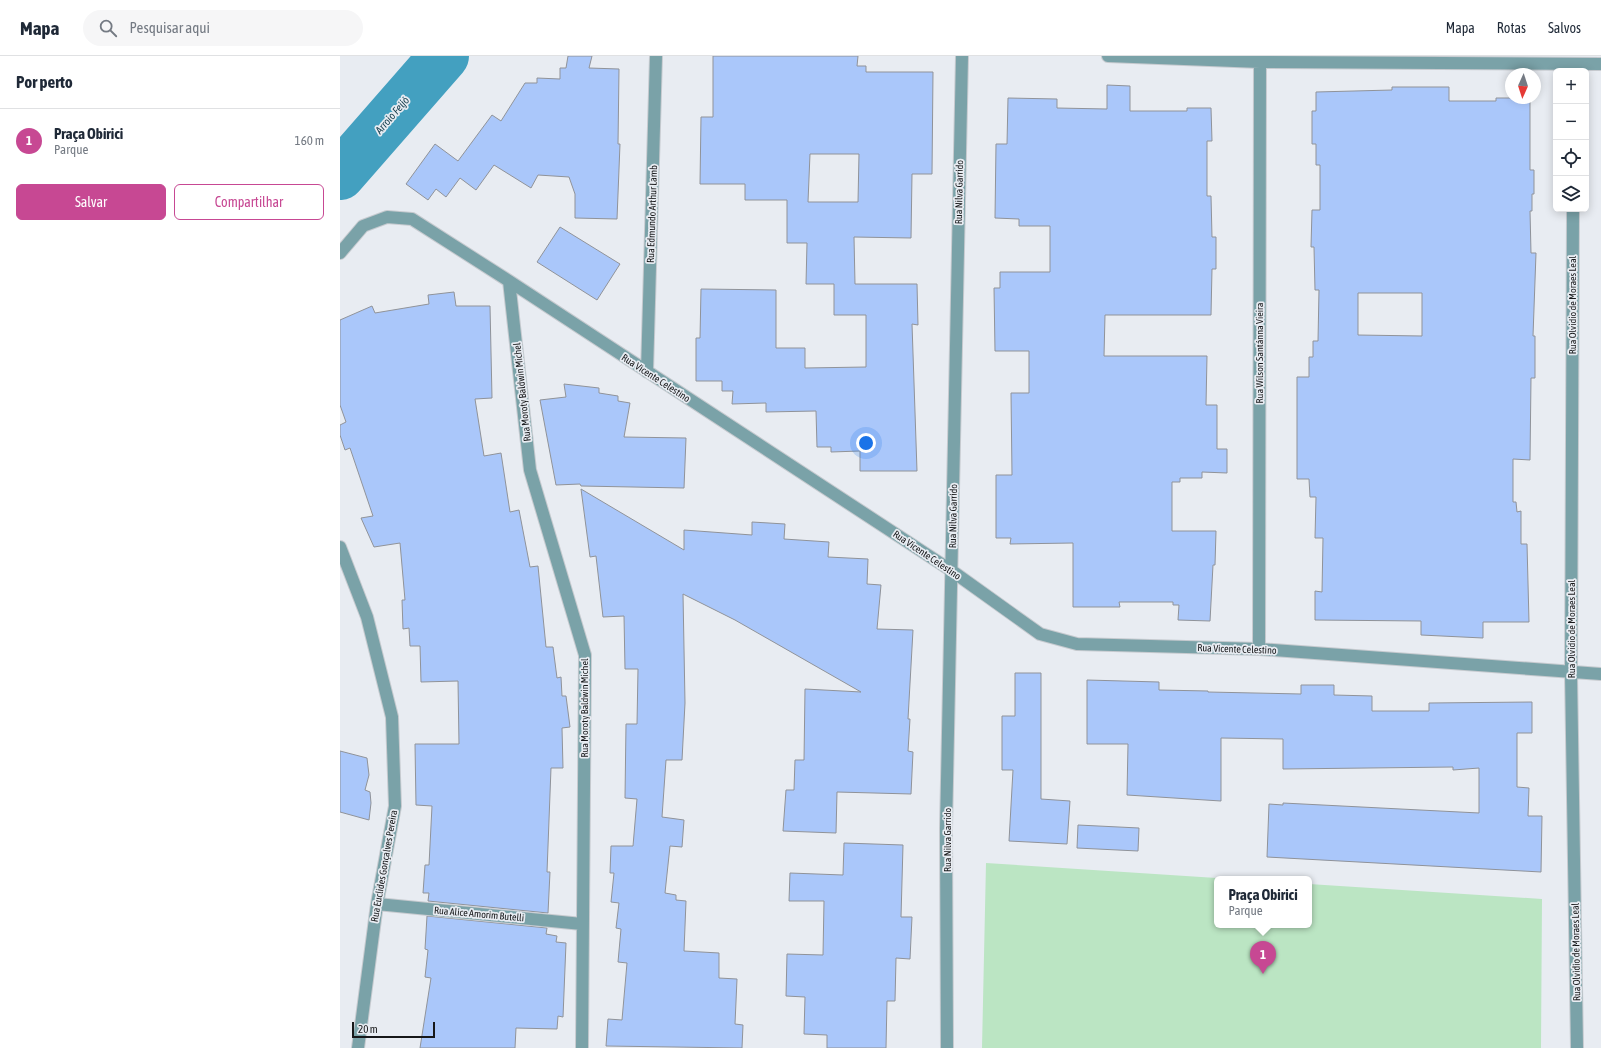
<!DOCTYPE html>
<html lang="pt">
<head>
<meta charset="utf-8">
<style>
	:root { --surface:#fff; --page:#f6f6f7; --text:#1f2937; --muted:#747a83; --line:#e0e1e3; --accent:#c74893 }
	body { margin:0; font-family:"Asap Condensed",sans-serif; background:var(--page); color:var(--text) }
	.controls { position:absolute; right:12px; top:12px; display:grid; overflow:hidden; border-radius:6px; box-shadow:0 2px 10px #0003 }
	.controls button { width:36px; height:36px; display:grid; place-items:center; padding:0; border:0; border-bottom:1px solid var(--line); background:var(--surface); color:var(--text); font:20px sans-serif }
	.compass { position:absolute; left:1165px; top:12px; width:36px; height:36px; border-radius:50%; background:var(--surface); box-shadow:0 2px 10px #0003; rotate:183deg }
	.scale { position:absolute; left:12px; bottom:10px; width:83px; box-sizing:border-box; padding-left:4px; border:2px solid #161719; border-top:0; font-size:11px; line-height:14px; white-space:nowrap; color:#161719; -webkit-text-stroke:3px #e8ecf2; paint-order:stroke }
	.you { position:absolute; left:526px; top:387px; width:14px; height:14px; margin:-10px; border:3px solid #fff; border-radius:50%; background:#1a73e8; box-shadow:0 0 0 6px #1a73e833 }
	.badge { display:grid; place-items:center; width:26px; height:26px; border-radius:50%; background:var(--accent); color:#fff; font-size:13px; font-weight:700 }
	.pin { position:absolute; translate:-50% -33px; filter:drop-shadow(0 1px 2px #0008) }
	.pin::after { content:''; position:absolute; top:21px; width:14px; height:12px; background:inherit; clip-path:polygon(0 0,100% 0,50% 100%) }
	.popup { position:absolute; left:874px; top:820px; width:98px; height:52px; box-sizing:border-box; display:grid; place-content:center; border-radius:6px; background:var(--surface); filter:drop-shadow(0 1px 3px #0005); font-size:13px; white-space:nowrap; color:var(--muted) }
	.popup b { font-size:15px; color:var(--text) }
	.popup::after { content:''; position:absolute; left:50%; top:100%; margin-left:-8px; border:8px solid transparent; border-top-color:var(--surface) }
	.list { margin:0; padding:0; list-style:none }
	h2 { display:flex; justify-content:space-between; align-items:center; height:52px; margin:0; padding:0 16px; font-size:17px }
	h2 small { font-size:13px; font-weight:400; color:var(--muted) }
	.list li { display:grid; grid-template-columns:26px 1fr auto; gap:12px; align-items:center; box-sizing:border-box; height:64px; padding:0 16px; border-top:1px solid var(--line) }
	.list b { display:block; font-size:15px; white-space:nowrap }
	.list p { margin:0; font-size:13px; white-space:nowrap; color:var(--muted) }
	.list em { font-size:13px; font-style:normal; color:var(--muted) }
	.actions { display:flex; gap:8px; padding:12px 16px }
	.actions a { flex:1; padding:9px 0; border:1px solid var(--accent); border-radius:6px; text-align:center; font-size:14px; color:var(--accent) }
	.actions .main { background:var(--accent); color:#fff }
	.icon { flex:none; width:22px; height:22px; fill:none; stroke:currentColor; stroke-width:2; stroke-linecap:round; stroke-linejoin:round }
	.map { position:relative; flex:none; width:1261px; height:992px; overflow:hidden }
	header { display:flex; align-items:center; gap:24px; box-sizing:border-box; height:56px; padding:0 20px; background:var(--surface); border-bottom:1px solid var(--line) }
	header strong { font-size:19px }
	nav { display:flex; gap:22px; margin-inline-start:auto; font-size:14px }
	.search { width:280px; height:36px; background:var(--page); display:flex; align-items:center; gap:10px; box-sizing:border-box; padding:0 14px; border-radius:22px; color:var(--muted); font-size:15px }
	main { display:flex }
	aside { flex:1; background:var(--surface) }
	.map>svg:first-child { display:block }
</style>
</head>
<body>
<header>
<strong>Mapa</strong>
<div class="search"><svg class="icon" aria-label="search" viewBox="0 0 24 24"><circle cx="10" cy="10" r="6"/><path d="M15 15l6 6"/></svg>Pesquisar aqui</div>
<nav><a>Mapa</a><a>Rotas</a><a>Salvos</a></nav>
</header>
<main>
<aside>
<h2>Por perto<small></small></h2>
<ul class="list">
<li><span class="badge">1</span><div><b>Praça Obirici</b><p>Parque</p></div><em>160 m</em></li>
</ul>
<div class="actions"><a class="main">Salvar</a><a>Compartilhar</a></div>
</aside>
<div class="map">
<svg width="1261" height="992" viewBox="0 0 1261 992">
	<rect width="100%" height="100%" fill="#e8ecf2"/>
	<path fill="#bbe5c3" d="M646 807 892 823H877V869H969V828L1202 843 1201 992H642Z"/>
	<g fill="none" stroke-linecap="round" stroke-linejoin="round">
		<path stroke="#43a0c0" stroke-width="50" d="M0 119 104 0"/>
	</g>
	<path fill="#aac7fa" stroke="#909399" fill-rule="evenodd" d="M228 0H252L249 12 279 13 278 88H280L277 163 235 162V138L229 121 198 119 191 132 154 109 136 134 120 122 106 141 96 133 88 144 66 128 95 88 118 105 152 59 161 65 185 27H197V22L220 23V12H226Z
		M373 0H518L517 10H526V16H593L592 118H572L571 182 514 181 515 228H577L578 269 572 268 577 415H520V395L491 396V391H477L476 355 426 356V347L392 348 393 335H382V325H356V282H360L361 233 436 234V292H465V312L526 311V259H494V228H466L467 187H447V144H405V128H360L361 61H373ZM470 98H519L518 146H468Z
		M767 29 790 30V55H847V52H871L872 85H867V140H871L872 181H876V213H872L871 259H765L764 300H867L866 349H877V393H887V417L862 416V422H840V426H832V475H876L875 509H873L870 565 838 564 839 549H833V546H779L780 551H733V487L670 488 671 482H656V419H672L671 337H689V295H655L654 232H660V216H710V170H679V163L655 162 656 88H667L668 42 717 43V52L767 53Z
		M1052 31H1109V45H1156V42H1190V114H1194V138H1192V155H1190L1191 197H1196L1193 280H1195V322H1191L1190 404 1173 403V446H1176L1177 456 1181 455V488H1187L1189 566H1143V582L1081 579V565L975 564V535L982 536 983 482H975L976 441H970L969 423H957V321H969V301H973V285H978L979 234H975L974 191H971L972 154H980V109H976V88H972V55H976V36L1052 34ZM1018 237H1082V280L1018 279Z
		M220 171 280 208 257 244 197 206Z
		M114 236 116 250H150L152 342 135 343 144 400 161 397 170 456 179 454 190 511 198 510 206 591H213L217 622 221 621 222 640H226L230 671 222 672 223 712H211L207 816H210L208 857 88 845 89 837H83L85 809H89L92 750 76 749 75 688H119L118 625 81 626 80 590H70L69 572 63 573 62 544H65L60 487 34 491 21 462 33 460 10 392 5 394 0 379V369L6 366 0 349V264L32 250 35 257 89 248 88 239Z
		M224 328 259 332V337L278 340V345L290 347 284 381 346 382 344 432 241 430 240 428 216 429 200 344 226 341Z
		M241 433 344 494V474L412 479V466L445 468 444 483 489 486 488 501 528 503 527 528 541 529 537 573 573 574 568 663H570L568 695 573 696 571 738 497 736 496 777 443 775 446 734H454L455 704H464L465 633 521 636 395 564 343 538 345 647 342 704H326L322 761 344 764 342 791 330 790 325 837 336 839V844L346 845 344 895 379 897V922L397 923 395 968 403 969 402 992 266 990 268 963 282 964 287 907 278 906 281 873 276 872 279 847 271 846 274 817H270L271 790H293L297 743 285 742 286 668H297L298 613H285L284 560 263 561 256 500 250 501Z
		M675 617H701V743L730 745 727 788 669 785 673 714H662V660H675Z
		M747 624 819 626V634L868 635V636L961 638V629H994V639L1032 640V655H1089V647L1192 646V677H1177V731L1189 732 1188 760H1202L1201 816 927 801 929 748 943 749V747L1139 757V712L1113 714V711L943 713V683L881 682V745L787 739 788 688H747Z
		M0 695 27 702 29 719 25 734 30 736 31 747 29 764 0 756Z
		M738 769 799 772 798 795 737 792Z
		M504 787 563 789 561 861H572L570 903 556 902 555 945H547L546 992H487V979L464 978 465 941 446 940 447 898 483 899 484 845H449L450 817 503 819Z
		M87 860 207 872 206 878 217 880 216 886 226 887 223 961 218 960 217 973 176 972 175 992H80L91 922 85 921 88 894 85 893Z"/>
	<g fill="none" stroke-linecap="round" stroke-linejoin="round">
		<g stroke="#c6cacf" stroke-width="14">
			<path id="minor" d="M768 0 920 6 1261 8
				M1233 153 1231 617 1237 992
				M0 197 23 170 47 161 72 163 169 225 612 515 700 578 737 588 919 593 1261 618
				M169 225 190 414 245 599 242 992
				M307 316 316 0
				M0 491 27 561 52 661 55 750 37 848 18 992
				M919 593 920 0
				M37 848 242 868
				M607 992 606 773 622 0"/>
		</g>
		<use href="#minor" stroke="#7aa2a8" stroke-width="12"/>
	</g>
	<g text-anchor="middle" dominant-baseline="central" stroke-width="3.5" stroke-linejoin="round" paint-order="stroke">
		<g font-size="10" fill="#161719" stroke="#e8ecf2">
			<text transform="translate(619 136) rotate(-89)">Rua Nilva Garrido</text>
			<text transform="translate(312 158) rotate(-88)">Rua Edmundo Arthur Lamb</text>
			<text transform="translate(1232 249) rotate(-90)">Rua Olvidio de Moraes Leal</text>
			<text transform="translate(919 297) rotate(-90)">Rua Wilson Santánna Vieira</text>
			<text transform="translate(316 322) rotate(33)">Rua Vicente Celestino</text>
			<text transform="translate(182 336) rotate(-96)">Rua Moroty Baldwin Michel</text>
			<text transform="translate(613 460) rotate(-89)">Rua Nilva Garrido</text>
			<text transform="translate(587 499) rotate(34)">Rua Vicente Celestino</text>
			<text transform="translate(1231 573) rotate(-90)">Rua Olvidio de Moraes Leal</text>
			<text transform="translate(897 593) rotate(2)">Rua Vicente Celestino</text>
			<text transform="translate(244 652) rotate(-90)">Rua Moroty Baldwin Michel</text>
			<text transform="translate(607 784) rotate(-90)">Rua Nilva Garrido</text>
			<text transform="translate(44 810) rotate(-80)">Rua Euclides Gonçalves Pereira</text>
			<text transform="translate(139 858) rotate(5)">Rua Alice Amorim Butelli</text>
			<text transform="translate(1236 896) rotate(-91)">Rua Olvidio de Moraes Leal</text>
		</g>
		<g font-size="11" font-style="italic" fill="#194150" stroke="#e8ecf2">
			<text transform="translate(52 59) rotate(-49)">Arroio Feijó</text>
		</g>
	</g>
</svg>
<div class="controls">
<button>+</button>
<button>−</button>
<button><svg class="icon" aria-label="locate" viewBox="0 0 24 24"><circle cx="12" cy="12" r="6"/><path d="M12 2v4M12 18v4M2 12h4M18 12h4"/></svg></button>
<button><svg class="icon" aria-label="layers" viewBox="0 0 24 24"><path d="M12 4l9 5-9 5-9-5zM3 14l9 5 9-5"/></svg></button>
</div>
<svg class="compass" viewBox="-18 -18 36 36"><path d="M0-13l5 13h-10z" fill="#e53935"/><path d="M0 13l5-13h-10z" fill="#747a83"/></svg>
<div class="scale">20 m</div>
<div class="you"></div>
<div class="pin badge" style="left:923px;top:918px">1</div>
<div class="popup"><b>Praça Obirici</b>Parque</div>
</div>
</main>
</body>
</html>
